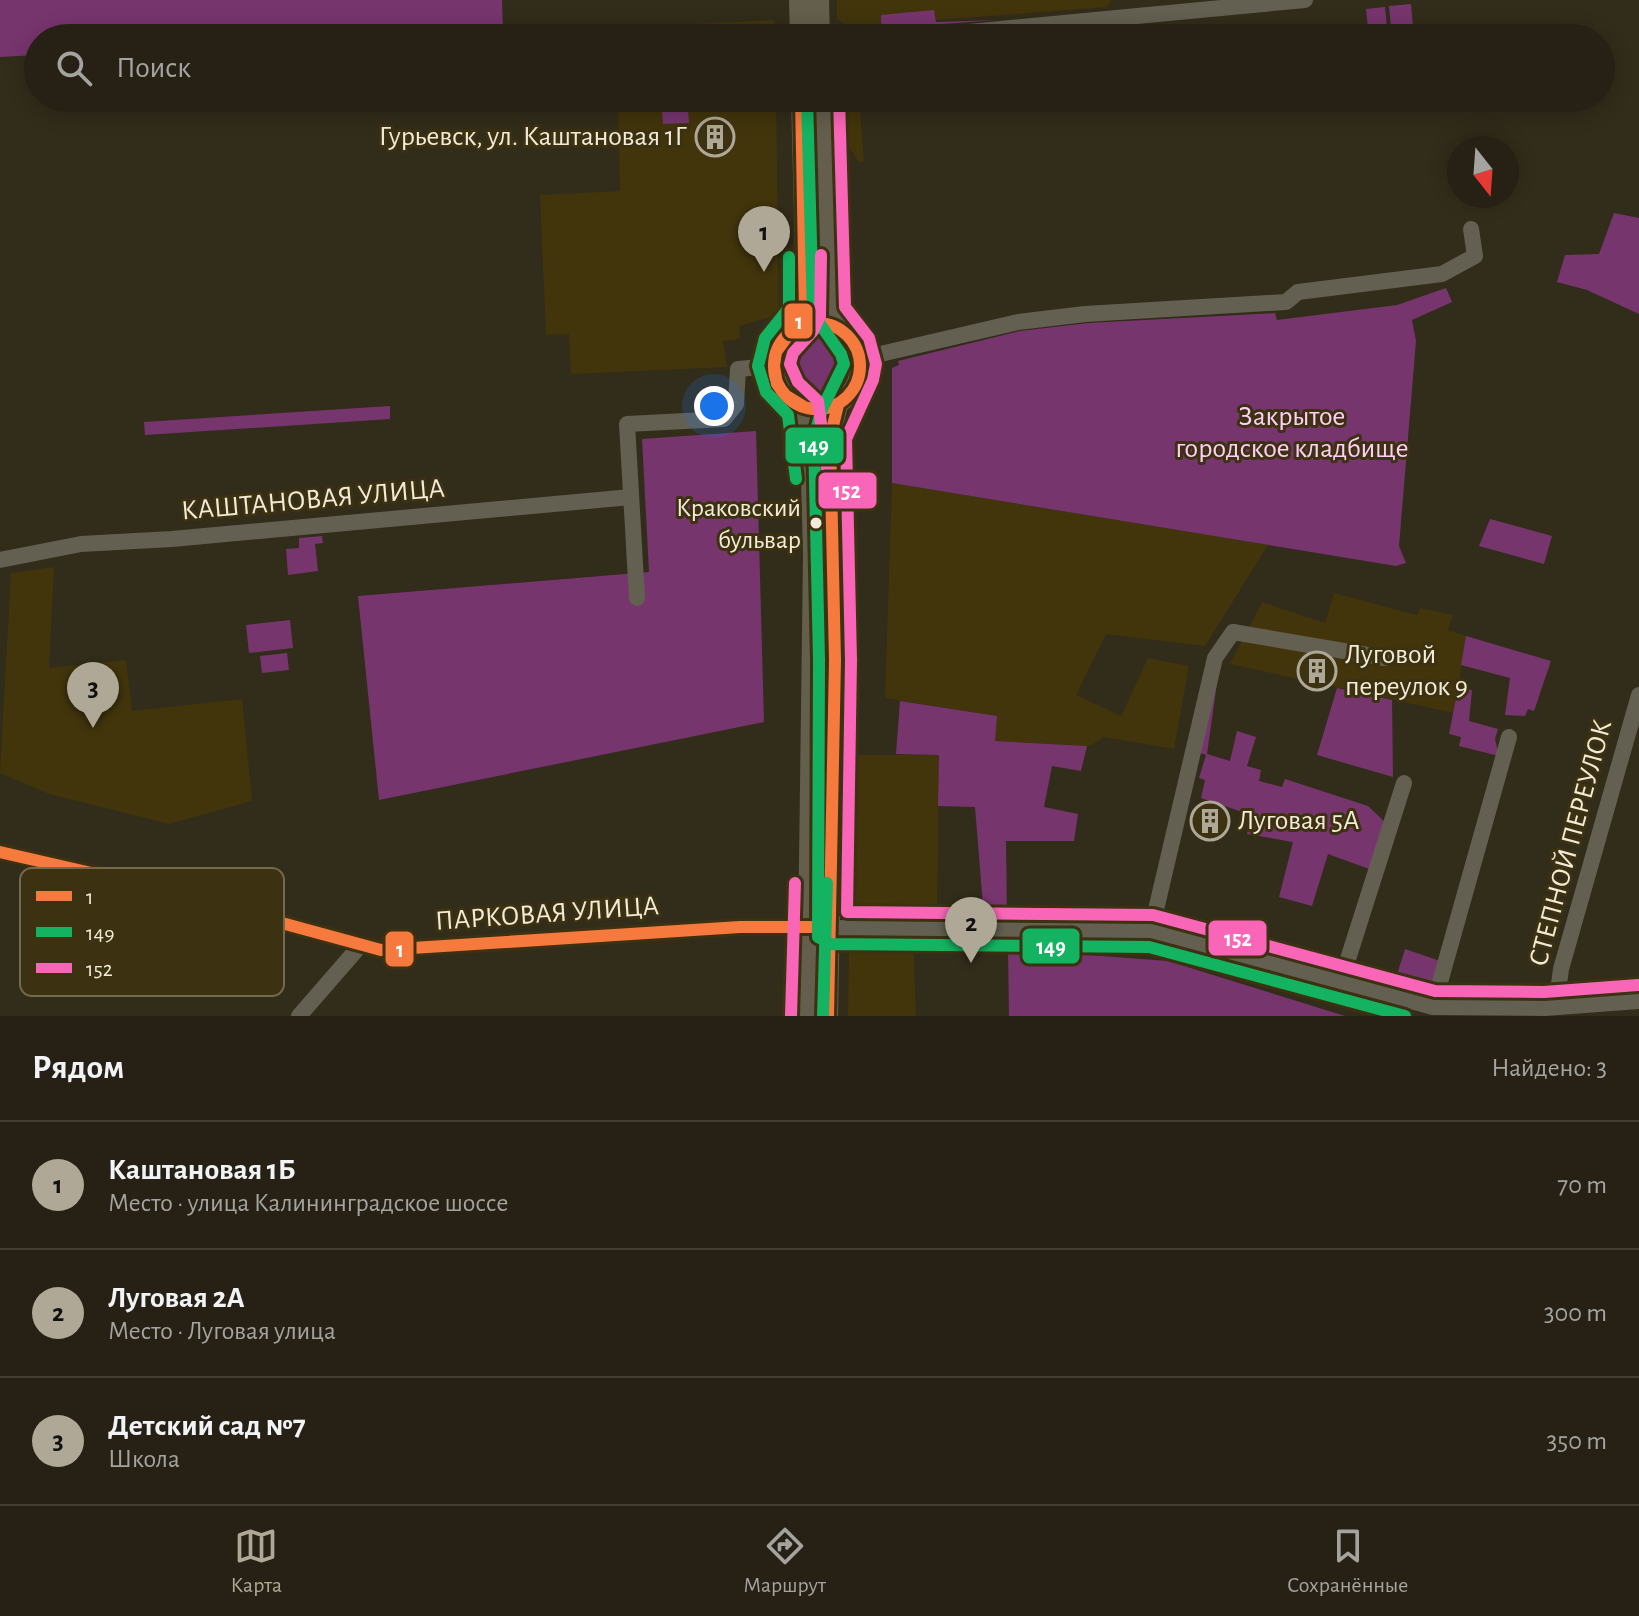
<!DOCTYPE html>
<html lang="ru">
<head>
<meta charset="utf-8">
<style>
	:root { --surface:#262114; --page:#322e22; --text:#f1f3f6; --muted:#a4a3a0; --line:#423e34; --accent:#afa896 }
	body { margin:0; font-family:"Alegreya Sans",sans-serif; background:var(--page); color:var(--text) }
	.compass { position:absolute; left:1447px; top:136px; width:72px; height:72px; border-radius:50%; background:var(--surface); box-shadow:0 4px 20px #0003; rotate:163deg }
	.you { position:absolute; left:714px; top:406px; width:28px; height:28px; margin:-20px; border:6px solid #fff; border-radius:50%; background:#1a73e8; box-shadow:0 0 0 12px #1a73e833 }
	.badge { display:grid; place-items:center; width:52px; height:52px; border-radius:50%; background:var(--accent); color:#111; font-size:26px; font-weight:700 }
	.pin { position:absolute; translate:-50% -66px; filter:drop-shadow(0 2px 4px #0008) }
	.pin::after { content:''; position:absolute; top:42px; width:28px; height:24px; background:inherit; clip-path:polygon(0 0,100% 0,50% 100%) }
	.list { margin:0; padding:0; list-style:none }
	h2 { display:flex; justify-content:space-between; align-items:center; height:104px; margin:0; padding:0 32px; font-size:34px }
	h2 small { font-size:26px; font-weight:400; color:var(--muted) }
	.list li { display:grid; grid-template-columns:52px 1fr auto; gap:24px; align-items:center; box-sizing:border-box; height:128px; padding:0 32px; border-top:2px solid var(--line) }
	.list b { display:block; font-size:30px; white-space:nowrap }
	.list p { margin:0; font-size:26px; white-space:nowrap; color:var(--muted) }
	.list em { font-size:26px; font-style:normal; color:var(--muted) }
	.icon { flex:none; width:44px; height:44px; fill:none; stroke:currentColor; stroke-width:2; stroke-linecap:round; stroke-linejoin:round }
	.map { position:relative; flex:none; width:1639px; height:1016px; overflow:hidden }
	.search { position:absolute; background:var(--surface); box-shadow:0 4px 20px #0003; left:24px; right:24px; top:24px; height:88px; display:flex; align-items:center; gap:20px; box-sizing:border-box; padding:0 28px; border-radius:44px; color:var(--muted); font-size:30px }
	.sheet { height:488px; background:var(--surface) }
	nav { display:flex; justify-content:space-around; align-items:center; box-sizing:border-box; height:112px; border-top:2px solid var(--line); background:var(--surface); font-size:22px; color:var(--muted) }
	nav a { display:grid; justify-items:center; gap:4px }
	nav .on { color:var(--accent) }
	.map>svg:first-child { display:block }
</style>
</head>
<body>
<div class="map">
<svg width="1639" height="1016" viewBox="0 0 1639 1016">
	<rect width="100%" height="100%" fill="#322c1a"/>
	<path fill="#42350c" d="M837 0H1112L1106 7 849 27 837 19Z
		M774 20V38H617V28Z
		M618 98H776L779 311 774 316 739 326 740 339 723 341 727 367 571 374 569 334 546 335 540 195 620 191Z
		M841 98H859L864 162H859L845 141Z
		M892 483 1268 545 1205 646 1106 634 1076 695 1121 716 1148 658 1189 666 1174 749 1104 737 1090 746 994 741 996 716 885 698Z
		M54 567 49 668 126 660 132 711 242 699 252 801 169 824 49 794 0 773 11 573Z
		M1334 593 1417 615 1420 608 1453 615 1448 630 1466 636 1454 713 1230 664 1262 602 1325 623Z
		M853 755H939L937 918 843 909 844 812H849L850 799 844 798 845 773H851Z
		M849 940 913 941 916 1016H848Z"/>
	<path fill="#77356e" d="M0 0H502L503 33 395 38H38V55L0 57Z
		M1411 4 1414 38H1392L1389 6Z
		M1385 7 1388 38H1369L1366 9Z
		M934 10 936 22 997 20 888 28 881 23V15Z
		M661 98H687L689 123 663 124Z
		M1614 213 1639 218V314L1587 290 1557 282 1565 255 1599 254Z
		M1446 288 1452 302 1412 320 1416 341 1399 546 1406 563 1396 566 892 483V368L899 365 898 361 1020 331 1088 323 1275 313 1277 320 1397 305Z
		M787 366a30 30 0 1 1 60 0a30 30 0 1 1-60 0Z
		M390 406V419L145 435 144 422Z
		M756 431 764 722 379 800 358 596 649 572 642 439Z
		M1490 519 1552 536 1544 564 1479 546Z
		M322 536 323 543 315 544 318 571 288 575 286 549 299 548V538Z
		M290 620 293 648 249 653 246 625Z
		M1466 636 1551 661 1534 711 1528 709 1525 716 1505 715 1510 678 1461 665Z
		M287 653 289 670 262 673 260 656Z
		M1220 662 1207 754 1230 761 1237 731 1256 737 1247 766 1261 770 1259 781 1282 787 1285 779 1368 806 1387 824 1372 870 1328 854 1312 906 1279 897 1293 842 1247 834 1251 815 1201 798 1205 780 1199 778 1206 755 1200 753Z
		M1337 688 1392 700 1393 777 1317 755Z
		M1458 688 1472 690 1469 721 1498 729 1495 739 1499 756 1459 746 1461 737 1449 734Z
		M900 701 997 716 995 741 1087 746 1081 771 1052 766 1044 807 1078 814 1074 841H1006L1007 918H984L975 807 938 806 939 755 896 754Z
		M1008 949 1168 961 1345 1016H1009Z
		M1405 949 1443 962 1435 989 1429 991 1394 984Z"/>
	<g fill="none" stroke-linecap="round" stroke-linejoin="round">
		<path stroke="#635f51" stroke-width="16" d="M906 38 1305 0
			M859 359 1018 322 1085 314 1286 302 1298 292 1442 274 1475 256 1471 229
			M0 560 81 544 172 539 631 497
			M637 598 627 424 724 419 736 404 738 369 774 366
			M0 852 135 883 381 950 740 927H811
			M831 928 1151 931 1433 1007 1545 1008 1639 1001
			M1151 931 1215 658 1233 632 1385 658
			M1341 981 1404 783
			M1556 1006 1561 969 1639 695
			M1433 1007 1509 737
			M299 1016 359 947"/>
		<path stroke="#645e4c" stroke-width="20" d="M799 0 800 38
			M819 0 820 38
			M823 98 827 295 836 327
			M774 366a43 43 0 1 1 86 0a43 43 0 1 1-86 0Z
			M798 327 805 313 806 293 801 98
			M803 406 810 443 813 555 807 1016
			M828 1016 835 660 830 438 838 405"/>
		<g stroke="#3c3110" stroke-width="18">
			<path id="bus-1" d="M801 98 805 313 776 352 774 366 777 384 785 395 803 406
				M774 366a43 43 0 1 1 86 0a43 43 0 1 1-86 0Z
				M0 852 135 883 381 950 740 927H811
				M828 1016 835 660 830 438 838 405"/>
		</g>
		<g stroke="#3c3110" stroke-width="18">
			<path id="bus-2" d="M807 98 813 314 841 354 844 364 822 409 814 437 819 660 818 937 831 944 1149 947 1405 1016
				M789 257V308L765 338 758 366 766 392 788 415 796 479
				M823 1016 827 883"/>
		</g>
		<g stroke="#3c3110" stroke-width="18">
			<path id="bus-3" d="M839 98 845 307 869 338 876 364 873 380 846 439 851 660 847 912 1153 915 1435 991 1544 992 1638 985
				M821 255 820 316 813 331 793 353 790 364 798 382 818 401 828 475
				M791 1016 795 883"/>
		</g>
		<use href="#bus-1" stroke="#f6793e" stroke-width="12"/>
		<use href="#bus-2" stroke="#13b361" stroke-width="12"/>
		<use href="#bus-3" stroke="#fa66b7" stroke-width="12"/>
	</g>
	<defs>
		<g id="building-ring" transform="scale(2)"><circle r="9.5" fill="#3c3110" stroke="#afa896" stroke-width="1.5"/><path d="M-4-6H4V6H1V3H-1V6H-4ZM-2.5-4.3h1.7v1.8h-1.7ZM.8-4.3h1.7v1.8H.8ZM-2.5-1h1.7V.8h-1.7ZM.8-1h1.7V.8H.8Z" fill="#afa896"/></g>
	</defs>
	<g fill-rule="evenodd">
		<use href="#building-ring" x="715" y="137"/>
		<use href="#building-ring" x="1317" y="671"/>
		<use href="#building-ring" x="1210" y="821"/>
	</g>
	<circle fill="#f2ebd9" stroke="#3c3110" stroke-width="3" cx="816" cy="523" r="7"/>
	<g text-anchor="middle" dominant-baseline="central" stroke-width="6" stroke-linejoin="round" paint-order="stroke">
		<g font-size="26" fill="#f2ebd9" stroke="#3c3110" text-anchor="end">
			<text x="801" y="508">Краковский<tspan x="801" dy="32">бульвар</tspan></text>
		</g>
		<g font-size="28" fill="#f2ebd9" stroke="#3c3110" text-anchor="start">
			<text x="687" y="137" text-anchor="end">Гурьевск, ул. Каштановая 1Г</text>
			<text x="1345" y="655">Луговой<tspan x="1345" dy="32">переулок 9</tspan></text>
			<text x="1238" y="821">Луговая 5А</text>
		</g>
		<g font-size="28" fill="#ffcef8" stroke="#3c3110">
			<text x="1292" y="417">Закрытое<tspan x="1292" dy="32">городское кладбище</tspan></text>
		</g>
		<g font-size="28" fill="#f2ebd9" stroke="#3c3110">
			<text transform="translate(313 500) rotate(-5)">КАШТАНОВАЯ УЛИЦА</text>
			<text transform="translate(1571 843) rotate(-75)">СТЕПНОЙ ПЕРЕУЛОК</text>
			<text transform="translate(547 914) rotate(-4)">ПАРКОВАЯ УЛИЦА</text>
		</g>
	</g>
	<rect x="20" y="868" width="264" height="128" rx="12" fill="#3c3110" stroke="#73694c" stroke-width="2"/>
	<rect x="36" y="891" width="36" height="10" fill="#f6793e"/>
	<rect x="36" y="927" width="36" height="10" fill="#13b361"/>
	<rect x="36" y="963" width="36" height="10" fill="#fa66b7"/>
	<g font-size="22" fill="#f2ebd9">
		<text x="86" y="904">1</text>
		<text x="86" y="940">149</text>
		<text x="86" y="976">152</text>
	</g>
	<g stroke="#3c3110" stroke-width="3">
		<rect x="783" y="302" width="31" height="38" rx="8" fill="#f6793e"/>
		<rect x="784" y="426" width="61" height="39" rx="8" fill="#13b361"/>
		<rect x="817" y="471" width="61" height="39" rx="8" fill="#fa66b7"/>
		<rect x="1207" y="919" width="61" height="38" rx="8" fill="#fa66b7"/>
		<rect x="1021" y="927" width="60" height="38" rx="8" fill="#13b361"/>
		<rect x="384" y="930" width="31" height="38" rx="8" fill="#f6793e"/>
	</g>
	<g font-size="22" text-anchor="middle" font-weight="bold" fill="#fff">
		<text x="799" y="329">1</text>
		<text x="814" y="453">149</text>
		<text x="847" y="498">152</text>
		<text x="1238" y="946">152</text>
		<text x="1051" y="954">149</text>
		<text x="400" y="957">1</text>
	</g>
</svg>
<svg class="compass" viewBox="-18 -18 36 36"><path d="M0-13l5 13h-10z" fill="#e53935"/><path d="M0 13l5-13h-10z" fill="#a4a3a0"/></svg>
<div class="you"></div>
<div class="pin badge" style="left:764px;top:272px">1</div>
<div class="pin badge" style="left:971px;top:963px">2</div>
<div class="pin badge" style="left:93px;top:728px">3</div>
<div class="search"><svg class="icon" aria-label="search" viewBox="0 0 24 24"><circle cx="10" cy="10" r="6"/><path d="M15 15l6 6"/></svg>Поиск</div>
</div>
<section class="sheet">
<h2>Рядом<small>Найдено: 3</small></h2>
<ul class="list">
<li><span class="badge">1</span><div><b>Каштановая 1Б</b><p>Место · улица Калининградское шоссе</p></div><em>70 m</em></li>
<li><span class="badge">2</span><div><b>Луговая 2А</b><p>Место · Луговая улица</p></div><em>300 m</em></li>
<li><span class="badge">3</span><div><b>Детский сад №7</b><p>Школа</p></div><em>350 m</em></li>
</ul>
</section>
<nav>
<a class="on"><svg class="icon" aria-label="map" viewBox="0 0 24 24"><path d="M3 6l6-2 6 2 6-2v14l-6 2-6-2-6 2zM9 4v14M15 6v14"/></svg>Карта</a>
<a><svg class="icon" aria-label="directions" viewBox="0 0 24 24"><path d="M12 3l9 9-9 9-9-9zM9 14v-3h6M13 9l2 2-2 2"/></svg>Маршрут</a>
<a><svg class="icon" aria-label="saved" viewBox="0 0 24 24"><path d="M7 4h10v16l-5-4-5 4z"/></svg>Сохранённые</a>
</nav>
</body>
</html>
